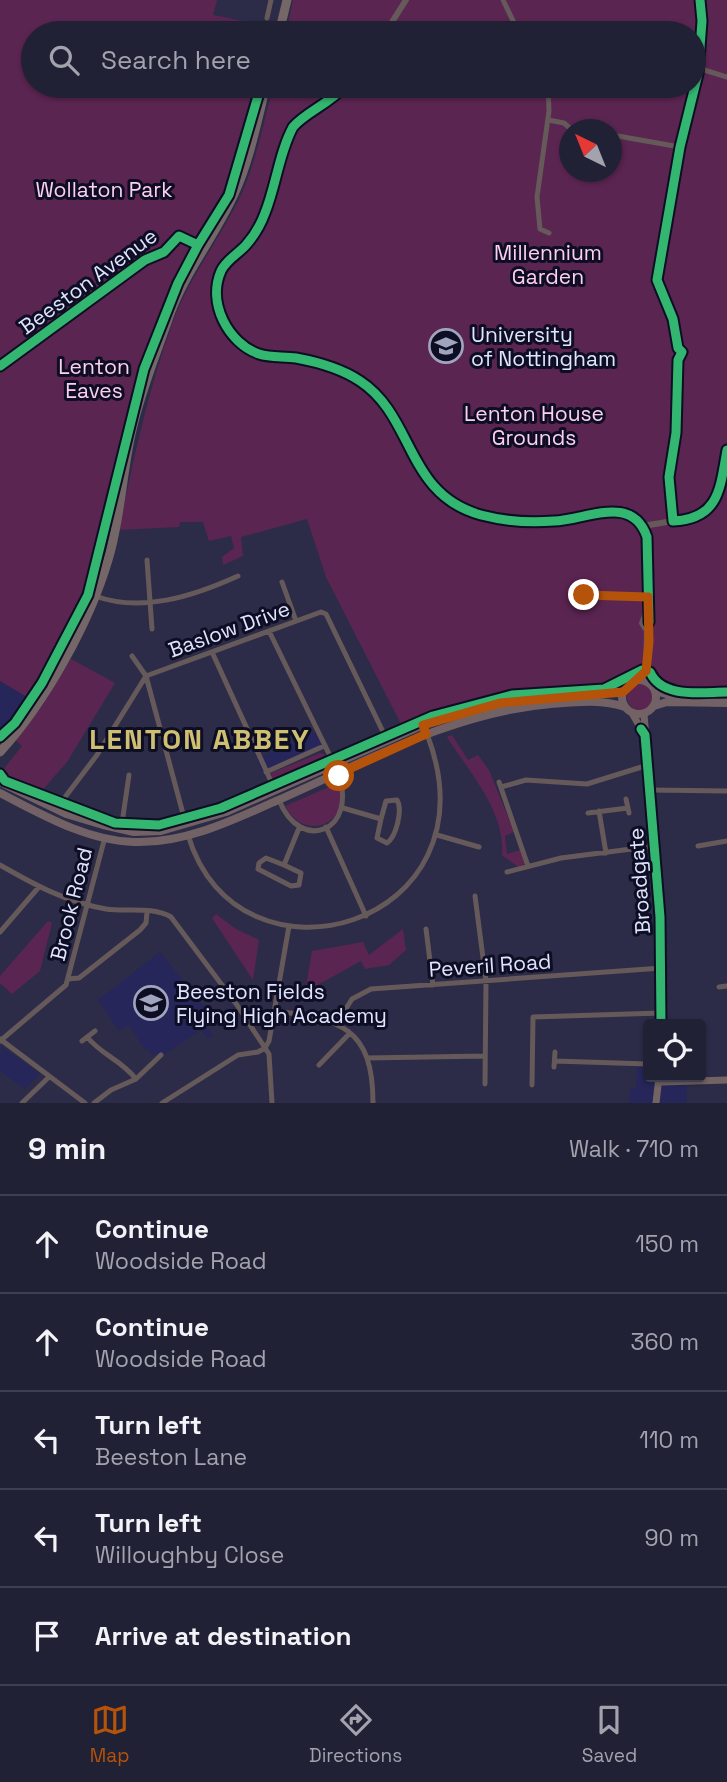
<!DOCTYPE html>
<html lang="en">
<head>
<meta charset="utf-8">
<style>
	:root { --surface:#212136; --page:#29293e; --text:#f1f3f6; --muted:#a2a3ad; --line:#3e3e51; --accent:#b45309 }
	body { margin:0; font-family:"Space Grotesk",sans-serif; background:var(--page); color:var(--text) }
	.controls { position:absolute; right:21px; bottom:21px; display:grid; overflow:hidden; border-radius:7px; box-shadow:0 2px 5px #0004 }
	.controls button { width:63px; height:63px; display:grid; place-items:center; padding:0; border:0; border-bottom:2px solid var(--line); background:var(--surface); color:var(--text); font:35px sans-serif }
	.compass { position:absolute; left:559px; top:119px; width:63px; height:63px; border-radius:50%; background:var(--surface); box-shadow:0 2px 5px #0004; rotate:317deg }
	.stop { position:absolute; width:21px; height:21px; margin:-16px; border:5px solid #b45309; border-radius:50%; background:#fff }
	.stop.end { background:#b45309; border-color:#fff; box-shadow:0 2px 7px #0008 }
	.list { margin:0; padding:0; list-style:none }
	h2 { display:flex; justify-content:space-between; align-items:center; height:91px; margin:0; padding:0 28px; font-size:30px }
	h2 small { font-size:23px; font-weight:400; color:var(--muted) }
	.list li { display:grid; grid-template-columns:46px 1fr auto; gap:21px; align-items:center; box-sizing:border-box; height:98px; padding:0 28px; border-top:2px solid var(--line) }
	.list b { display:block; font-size:26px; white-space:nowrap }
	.list p { margin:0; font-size:23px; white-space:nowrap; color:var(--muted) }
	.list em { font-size:23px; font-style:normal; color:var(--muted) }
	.icon { flex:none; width:38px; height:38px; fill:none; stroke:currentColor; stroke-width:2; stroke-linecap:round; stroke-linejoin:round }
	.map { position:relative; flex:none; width:727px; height:1103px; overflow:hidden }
	.search { position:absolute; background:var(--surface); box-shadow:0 2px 5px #0004; left:21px; right:21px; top:21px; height:77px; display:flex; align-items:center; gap:18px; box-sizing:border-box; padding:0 24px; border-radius:38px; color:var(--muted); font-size:26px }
	.sheet { height:581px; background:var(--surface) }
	nav { display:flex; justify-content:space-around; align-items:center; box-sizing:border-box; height:98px; border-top:2px solid var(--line); background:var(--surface); font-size:19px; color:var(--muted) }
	nav a { display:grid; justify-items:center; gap:4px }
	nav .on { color:var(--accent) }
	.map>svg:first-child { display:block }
</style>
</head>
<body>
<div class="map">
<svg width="727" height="1103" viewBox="0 0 727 1103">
	<rect width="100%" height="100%" fill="#2c2c48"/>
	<path fill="#26265b" d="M0 681 29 698 0 736Z
		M319 730 325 744 262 772 257 759Z
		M160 952 214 1018 233 1006 235 1009 207 1026 213 1035 208 1039 201 1030 162 1056 160 1053 152 1055 148 1049 145 1050 129 1025 119 1031 98 1000Z
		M1 1046 40 1074 25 1089 0 1071Z
		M701 1062V1078L686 1079 687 1103H629L630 1088H636L637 1067 648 1068V1077H701Z"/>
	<path fill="#5b2551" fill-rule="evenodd" d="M0 0H217L213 15 268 26 267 33H33V86H254L223 192 197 235 199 241 168 297 143 363 125 425 91 585 27 697 0 681Z
		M293 0H727V690H673L652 674 638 671 604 688 497 695 432 714 402 726 326 577 307 519 241 537 243 556 223 565 222 557 234 548 231 536 209 541 203 522H180L179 527 119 530C133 461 148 391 172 324 189 277 221 238 242 193 257 159 264 121 273 86H694V33H286ZM570 130H612V172H570Z
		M71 659 115 683 67 762 39 794 9 780 2 771 22 746 15 739 42 706Z
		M627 697a13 13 0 1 1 26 0a13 13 0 1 1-26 0Z
		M452 735 468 760 478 755 489 770 514 832 505 836 507 854 520 850 525 864 518 867 502 855C506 812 469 772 447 737Z
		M320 753 324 754 325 760 273 781 271 773Z
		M338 783C354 820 307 846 285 806Z
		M216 914 236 929 259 940 253 980 212 918Z
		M48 921 52 923 40 971 12 994 0 983V976Z
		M403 929 406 950 389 965 365 969 361 961 305 992 312 951 363 942 369 955Z"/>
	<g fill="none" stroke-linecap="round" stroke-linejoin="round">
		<path stroke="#66595a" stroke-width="5" d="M503 0 519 33
			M267 18 271 0
			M698 68 727 77
			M548 86 549 111 537 197 540 229 549 233
			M548 120 564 123 572 130
			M612 135 680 147
			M147 560 152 629
			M282 582 296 621
			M584 595 648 597
			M95 596C142 613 194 596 238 576
			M269 631 334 764
			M212 652 275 790
			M132 656 146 676 186 825
			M266 772 324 746
			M499 782 528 866
			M501 787 526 780 587 784 648 765
			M649 790 727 791
			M626 799 629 813
			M279 800C301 855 359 830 338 774
			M343 808 381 819 386 801 397 800C403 810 396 837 387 843L377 838 381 819
			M56 809 97 755 146 676 321 612 326 614 387 740
			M599 811 606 853
			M588 813 628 808
			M326 827 366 916
			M121 830 129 775
			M188 835C237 1001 501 928 427 734
			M437 835 479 847
			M698 846 727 841
			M0 865C35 885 66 902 106 909 126 912 153 906 171 917L237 1005 269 1054 272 1103
			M284 865 266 858 259 863 258 869 291 886 299 885 301 873 284 865 299 828
			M507 872 561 858 655 846
			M475 896 486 981 485 1084
			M426 929 433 985
			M0 932 38 888
			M68 979 79 978 140 930 146 923 147 912
			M719 987 727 986
			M275 1011C340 1019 373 1027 373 1103
			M337 1023 352 999 371 989 662 968
			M87 1037C103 1056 120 1059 136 1079
			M0 1039 85 1103
			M0 1041 66 985 105 837
			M82 1041 95 1031
			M265 1048 269 1041 289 926
			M367 1058 485 1056
			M555 1061 648 1064
			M319 1065 350 1033
			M554 1067 555 1052
			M532 1085 533 1017 661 1013
			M22 1103 49 1077
			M94 1103 111 1090 136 1079 161 1055
			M162 1103 238 1055 258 1052 265 1048"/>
		<path stroke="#66595a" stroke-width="6" d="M385 33 406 0
			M345 86C328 105 300 115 290 133 279 168 271 206 252 237 244 251 226 258 220 273 217 282 216 294 218 304 227 354 259 350 297 358 320 363 342 369 361 382 415 418 407 496 481 515 505 521 531 523 555 521 592 519 639 489 649 548L646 671 650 683
			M643 526 673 521 669 477 676 433 678 360 682 352 678 348 673 319 657 280 680 147 698 74 702 21 700 0
			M645 628 642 623 646 613
			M637 680 646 671"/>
		<path stroke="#736463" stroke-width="7" d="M632 713 644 734
			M644 714 660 917 661 1024
			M663 1082 727 1080
			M656 1103 659 1077"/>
		<path stroke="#726265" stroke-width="8" d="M622 697a17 17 0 1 1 34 0a17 17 0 1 1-34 0Z
			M656 691 669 695 697 696
			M710 696H727
			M654 706 667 702 727 703
			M0 782 66 814 103 825 134 832 161 831 226 812 423 725 467 711 533 698 623 692
			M0 793C41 814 87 841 134 842 183 844 232 821 276 801 365 762 453 712 551 704 576 702 602 699 625 707"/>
		<path stroke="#756668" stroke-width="9" d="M279 33 287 0
			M0 752C45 703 89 624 108 560 121 518 122 472 132 430 141 390 157 352 170 314 186 270 216 235 235 192 250 159 257 121 266 86"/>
		<g stroke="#0d0e24" stroke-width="13">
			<path id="cycleway" d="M700 0 702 21 698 74 680 147 657 280 673 319 678 348 682 352 678 360 676 433 669 477 673 521C719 519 720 489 727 450
				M345 86C329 104 306 112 293 127 279 153 276 186 265 213 261 224 254 236 246 245 238 254 226 260 221 271 207 303 228 343 259 354 271 358 284 356 296 358 318 362 342 369 360 381 415 417 405 494 481 515 504 521 530 523 554 521 586 520 632 493 647 537L649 622
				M0 366 145 260 164 252 179 236 198 245 229 195 261 86
				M641 729 645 735 660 917 661 1024
				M0 737 15 723 42 683 88 595 144 369 178 283 198 245
				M0 774 5 781 115 823 159 825 221 808 433 716 512 695 604 689 642 670 650 672C662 699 702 692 727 692"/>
		</g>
		<use href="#cycleway" stroke="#33b770" stroke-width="9"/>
	</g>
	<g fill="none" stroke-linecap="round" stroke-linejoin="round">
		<path stroke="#b45309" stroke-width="9" d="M339 776 338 774 426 734 423 725 500 703 623 692 646 671 649 642 648 597 584 595"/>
	</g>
	<defs>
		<g id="university-ring" transform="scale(1.75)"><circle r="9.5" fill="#0d0e24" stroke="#a1a4be" stroke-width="1.5"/><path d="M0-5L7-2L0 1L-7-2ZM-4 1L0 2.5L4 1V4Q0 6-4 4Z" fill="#a1a4be"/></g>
		<g id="school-ring" transform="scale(1.75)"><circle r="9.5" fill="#0d0e24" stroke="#a1a4be" stroke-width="1.5"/><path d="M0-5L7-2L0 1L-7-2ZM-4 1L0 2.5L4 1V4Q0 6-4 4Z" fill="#a1a4be"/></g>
	</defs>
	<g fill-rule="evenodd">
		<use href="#university-ring" x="446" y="346"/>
		<use href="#school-ring" x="151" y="1003"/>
	</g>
	<g text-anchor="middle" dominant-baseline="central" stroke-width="6" stroke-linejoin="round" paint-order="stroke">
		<g font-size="21" fill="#ffcfef" stroke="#0d0e24">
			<text x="104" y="189">Wollaton Park</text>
			<text x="548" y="252">Millennium<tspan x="548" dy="24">Garden</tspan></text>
			<text x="94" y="366">Lenton<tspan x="94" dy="24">Eaves</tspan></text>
			<text x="534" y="413">Lenton House<tspan x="534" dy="24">Grounds</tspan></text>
		</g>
		<g font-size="21" fill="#e0e4fe" stroke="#0d0e24">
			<text transform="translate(88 281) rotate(-36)">Beeston Avenue</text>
			<text transform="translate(229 629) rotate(-20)">Baslow Drive</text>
			<text transform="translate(639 881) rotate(-94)">Broadgate</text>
			<text transform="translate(71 904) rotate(-76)">Brook Road</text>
			<text transform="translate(490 965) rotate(-4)">Peveril Road</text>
		</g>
		<g font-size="21" fill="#e0e4fe" stroke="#0d0e24" text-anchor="start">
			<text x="471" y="334">University<tspan x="471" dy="24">of Nottingham</tspan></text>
			<text x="176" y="991">Beeston Fields<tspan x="176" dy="24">Flying High Academy</tspan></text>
		</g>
		<g font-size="28" font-weight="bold" letter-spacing="2" fill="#cebf71" stroke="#0d0e24">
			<text x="200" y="739">LENTON ABBEY</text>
		</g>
	</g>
</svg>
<div class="controls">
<button><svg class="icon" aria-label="locate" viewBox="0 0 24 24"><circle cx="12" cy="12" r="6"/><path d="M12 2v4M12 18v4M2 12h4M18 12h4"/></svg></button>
</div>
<svg class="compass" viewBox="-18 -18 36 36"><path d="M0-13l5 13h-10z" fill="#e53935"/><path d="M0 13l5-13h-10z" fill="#a2a3ad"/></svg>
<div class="stop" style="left:339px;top:776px"></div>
<div class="stop end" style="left:584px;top:595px"></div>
<div class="search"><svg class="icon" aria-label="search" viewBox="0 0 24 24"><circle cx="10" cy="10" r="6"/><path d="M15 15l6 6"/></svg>Search here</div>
</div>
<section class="sheet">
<h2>9 min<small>Walk · 710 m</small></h2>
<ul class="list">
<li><svg class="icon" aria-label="ahead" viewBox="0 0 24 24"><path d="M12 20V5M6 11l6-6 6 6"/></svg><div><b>Continue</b><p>Woodside Road</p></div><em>150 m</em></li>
<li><svg class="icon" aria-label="ahead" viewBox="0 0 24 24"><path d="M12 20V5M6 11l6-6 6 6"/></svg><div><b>Continue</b><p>Woodside Road</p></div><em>360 m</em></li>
<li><svg class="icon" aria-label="left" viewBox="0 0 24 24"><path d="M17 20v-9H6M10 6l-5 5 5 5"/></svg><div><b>Turn left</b><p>Beeston Lane</p></div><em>110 m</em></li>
<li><svg class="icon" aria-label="left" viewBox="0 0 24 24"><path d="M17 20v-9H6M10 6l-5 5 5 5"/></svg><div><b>Turn left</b><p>Willoughby Close</p></div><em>90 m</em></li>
<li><svg class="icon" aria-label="arrive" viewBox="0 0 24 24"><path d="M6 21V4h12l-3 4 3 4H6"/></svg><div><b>Arrive at destination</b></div></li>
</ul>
</section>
<nav>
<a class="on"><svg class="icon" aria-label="map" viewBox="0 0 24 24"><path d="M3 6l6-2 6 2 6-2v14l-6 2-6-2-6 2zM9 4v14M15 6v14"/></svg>Map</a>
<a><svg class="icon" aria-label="directions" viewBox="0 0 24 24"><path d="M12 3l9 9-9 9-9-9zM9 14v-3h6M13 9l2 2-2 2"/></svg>Directions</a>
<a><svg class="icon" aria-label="saved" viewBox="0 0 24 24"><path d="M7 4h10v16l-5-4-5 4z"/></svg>Saved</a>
</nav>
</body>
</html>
